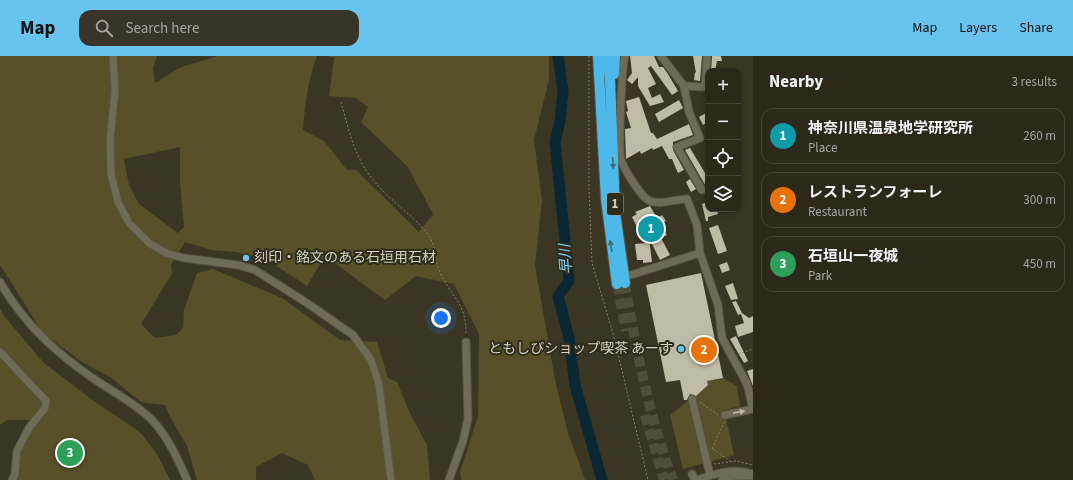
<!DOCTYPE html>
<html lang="en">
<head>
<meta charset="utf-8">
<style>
	:root { --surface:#2c281a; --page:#383427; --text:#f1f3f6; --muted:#a6a6a2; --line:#484439; --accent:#67c4ef }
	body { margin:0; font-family:"Source Sans 3","Noto Sans JP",sans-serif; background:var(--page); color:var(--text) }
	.controls { position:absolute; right:12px; top:12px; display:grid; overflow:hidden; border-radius:8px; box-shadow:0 2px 6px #0003 }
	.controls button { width:36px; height:36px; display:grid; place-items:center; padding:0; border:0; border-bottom:1px solid var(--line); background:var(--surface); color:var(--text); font:20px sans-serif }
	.you { position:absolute; left:441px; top:262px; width:14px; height:14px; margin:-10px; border:3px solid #fff; border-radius:50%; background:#1a73e8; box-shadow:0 0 0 6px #1a73e833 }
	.badge { display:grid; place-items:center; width:26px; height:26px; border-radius:50%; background:var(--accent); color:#fff; font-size:13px; font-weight:700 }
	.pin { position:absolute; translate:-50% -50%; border:2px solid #fff; box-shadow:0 1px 4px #0006 }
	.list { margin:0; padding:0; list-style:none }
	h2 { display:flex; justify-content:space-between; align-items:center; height:52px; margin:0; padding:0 16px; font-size:17px }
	h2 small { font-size:13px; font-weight:400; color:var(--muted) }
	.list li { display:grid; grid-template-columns:26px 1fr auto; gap:12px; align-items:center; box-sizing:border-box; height:56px; margin:0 8px 8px; padding:0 8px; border:1px solid var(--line); border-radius:12px }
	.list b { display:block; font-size:15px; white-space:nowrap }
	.list p { margin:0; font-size:13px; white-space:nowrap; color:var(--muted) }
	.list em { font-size:13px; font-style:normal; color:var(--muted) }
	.icon { flex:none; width:22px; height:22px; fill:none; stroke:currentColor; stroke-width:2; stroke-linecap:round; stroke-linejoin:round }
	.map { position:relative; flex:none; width:753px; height:424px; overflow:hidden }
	header { display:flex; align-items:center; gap:24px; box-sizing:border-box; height:56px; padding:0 20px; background:var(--accent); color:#111 }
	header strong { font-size:19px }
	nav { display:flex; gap:22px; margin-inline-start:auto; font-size:14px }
	.search { width:280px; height:36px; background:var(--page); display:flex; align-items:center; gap:10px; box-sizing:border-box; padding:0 14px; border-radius:12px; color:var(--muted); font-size:15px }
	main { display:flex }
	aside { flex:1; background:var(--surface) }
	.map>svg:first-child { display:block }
</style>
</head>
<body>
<header>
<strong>Map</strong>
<div class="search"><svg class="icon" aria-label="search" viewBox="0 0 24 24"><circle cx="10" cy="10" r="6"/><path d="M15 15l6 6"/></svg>Search here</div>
<nav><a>Map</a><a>Layers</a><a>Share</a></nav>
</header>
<main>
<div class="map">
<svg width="753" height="424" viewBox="0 0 753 424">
	<rect width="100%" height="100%" fill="#3a3623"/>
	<path fill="#575029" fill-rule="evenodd" d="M0 0H157L153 12 155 27 181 11 218 0H317C308 24 305 48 303 74L324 85 347 114H356L419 176 433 158 407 110 361 66 368 51 356 42 329 40 334 2 327 0H549V23L534 84 542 144 535 209 555 324 568 377 585 424H461L460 416 478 360 479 278 454 228 416 220 385 244 325 200 307 230 272 207 256 201 236 196 211 194 185 186 171 209 172 218 141 268 155 282 176 279 183 272 184 254 197 217 213 213 282 242 340 284 377 286 388 322 397 326 409 355 427 389 430 424H315L308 409 282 397 256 411V424H197L187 390 168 357 165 349 141 346 110 321 82 306 43 277 0 209ZM180 91V125L184 171 178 177 139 148 129 129 124 103Z
		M0 252 4 260 44 307 91 343 140 376 157 398 170 424H14C18 399 22 383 39 364H7L0 369Z
		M723 322 737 330 740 350 724 354 734 399 683 413 670 359 690 343 688 333 692 343 708 329 707 325Z"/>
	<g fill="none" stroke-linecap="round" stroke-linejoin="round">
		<path stroke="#0a2734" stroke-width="11" d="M558 0 563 35 560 65 555 86 569 225 558 240 569 282 575 329 602 424"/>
	</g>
	<path fill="#bfbba4" d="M630 0H654L659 11H663L668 18 678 35 672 39 651 10 648 12 656 28 648 32 652 42 660 38 664 46 650 50 638 30V21L632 28 627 24 632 17Z
		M693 0H702L700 25 694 24 695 16 696 17Z
		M712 0H721L722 5H717L715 15H711Z
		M639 41 651 77H653L657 83 689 68 693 79 673 86V94L684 114 678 117 672 103H669L662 90 653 94 652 92 641 98 640 95 626 103 625 73 631 72 626 56 628 55 626 45Z
		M679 44 683 52 659 66 655 58Z
		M708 56V66L703 69 699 61Z
		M690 92 708 122V134L685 94Z
		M690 123 696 133 691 136 686 126Z
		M708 146V153H717L718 158 708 161V165H706L702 148Z
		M650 150 657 162 662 159 666 165 661 168 667 179 661 182 670 199 660 204 649 182 652 206 643 207V204H637L635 188 645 187 632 161 637 158 635 156Z
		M718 169 727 195 718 198 709 172Z
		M727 206 730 214 722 217 719 209Z
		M701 217 723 322 707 325 708 329 696 340 690 338 687 344H684L680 324 666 326 646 229Z
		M733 227 738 243 731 244 725 230Z
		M736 245 742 257 749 262 753 260V276L738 281 735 270 744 267 741 258 738 259 732 246Z
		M736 280 748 305 744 307 730 283Z
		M753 313V330L747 315Z"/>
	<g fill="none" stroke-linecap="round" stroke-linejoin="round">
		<path stroke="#514d3b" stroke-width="10" stroke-dasharray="10 5" stroke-linecap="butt" d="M625 227C636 294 649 360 673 424
			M617 228 626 275
			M645 359 664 424"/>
		<g stroke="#565443" stroke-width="9">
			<path id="minor" d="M113 0 115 35 110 84 111 118 118 146 129 167 149 187 166 197 184 202 238 209 255 214 307 247 353 279 371 304 379 329 391 424
				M625 0C622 7 618 95 621 104 624 113 640 139 648 144 659 150 675 143 687 143L697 169 700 197 718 249 722 282 747 328 753 353
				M661 0 684 30 689 56 700 82 677 91 702 134
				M684 30 705 31 707 0
				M631 219 700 197
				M0 226C24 268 57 298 97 325 115 337 136 348 152 364 168 381 178 403 187 424
				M0 296 46 345 45 352 29 372 17 395 15 418 12 424
				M692 343 710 419
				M725 359 753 353
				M692 418 695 424
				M449 424 463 385 468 363 466 286
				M697 424C717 417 732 412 753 418
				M722 424 734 420H751"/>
		</g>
		<g stroke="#565443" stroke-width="12">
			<path id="highway" d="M598 0 606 143 617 228
				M607 0 610 24 615 157 625 227
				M614 18 615 0"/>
		</g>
		<path stroke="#828070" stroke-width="1" stroke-dasharray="2 2" stroke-linecap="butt" d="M589 0V132L592 207 614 281 648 424
			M341 46C348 71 354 100 371 121 387 143 410 156 427 177 437 190 433 200 439 214 450 241 467 246 466 279
			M738 298 753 293
			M700 346 718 359
			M712 393 724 366
			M713 393 730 405
			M714 408 736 405 753 409"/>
		<use href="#minor" stroke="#6f6b56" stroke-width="7"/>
		<use href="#highway" stroke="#4cb9e9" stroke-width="10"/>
	</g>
	<defs><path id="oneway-solid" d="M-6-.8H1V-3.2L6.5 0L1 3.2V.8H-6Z"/></defs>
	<g fill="#3d6b77">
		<use href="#oneway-solid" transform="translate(613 107) rotate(87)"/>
		<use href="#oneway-solid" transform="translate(611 190) rotate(-99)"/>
	</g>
	<use fill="#bab8aa" href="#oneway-solid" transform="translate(739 356) rotate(-11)"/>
	<g fill="#67c4ef" stroke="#302c19" stroke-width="1.5">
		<circle cx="246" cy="202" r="4"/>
		<circle cx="681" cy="293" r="4"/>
	</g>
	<g text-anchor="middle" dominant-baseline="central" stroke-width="4" stroke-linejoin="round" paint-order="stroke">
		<rect fill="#302c19" stroke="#a2a092" stroke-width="1" x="607" y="137" width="16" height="22" rx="3"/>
		<g font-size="13" font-weight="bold" fill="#d3d2c6">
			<text x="615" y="148">1</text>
		</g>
		<g font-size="14" fill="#d3d2c6" stroke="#302c19" text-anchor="start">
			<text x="254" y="202">刻印・銘文のある石垣用石材</text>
			<text x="673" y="293" text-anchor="end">ともしびショップ喫茶 あーす</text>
		</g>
		<g font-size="15" font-style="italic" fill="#80d4fd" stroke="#302c19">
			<text transform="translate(566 203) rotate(-94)">早川</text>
		</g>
	</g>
</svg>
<div class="controls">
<button>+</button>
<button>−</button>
<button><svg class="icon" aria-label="locate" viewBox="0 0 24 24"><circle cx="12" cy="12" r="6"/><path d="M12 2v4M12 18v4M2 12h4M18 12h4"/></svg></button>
<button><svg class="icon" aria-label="layers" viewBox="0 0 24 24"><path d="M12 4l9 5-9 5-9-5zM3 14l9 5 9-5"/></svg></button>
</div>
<div class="you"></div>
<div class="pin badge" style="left:651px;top:173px;background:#0f9aa8">1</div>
<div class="pin badge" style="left:704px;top:294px;background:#e8710a">2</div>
<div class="pin badge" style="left:70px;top:397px;background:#2e9e5b">3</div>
</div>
<aside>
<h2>Nearby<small>3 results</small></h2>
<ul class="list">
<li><span class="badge" style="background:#0f9aa8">1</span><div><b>神奈川県温泉地学研究所</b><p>Place</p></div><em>260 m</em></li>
<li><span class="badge" style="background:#e8710a">2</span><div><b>レストランフォーレ</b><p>Restaurant</p></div><em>300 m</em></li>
<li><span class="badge" style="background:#2e9e5b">3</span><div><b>石垣山一夜城</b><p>Park</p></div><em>450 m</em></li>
</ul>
</aside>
</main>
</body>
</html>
